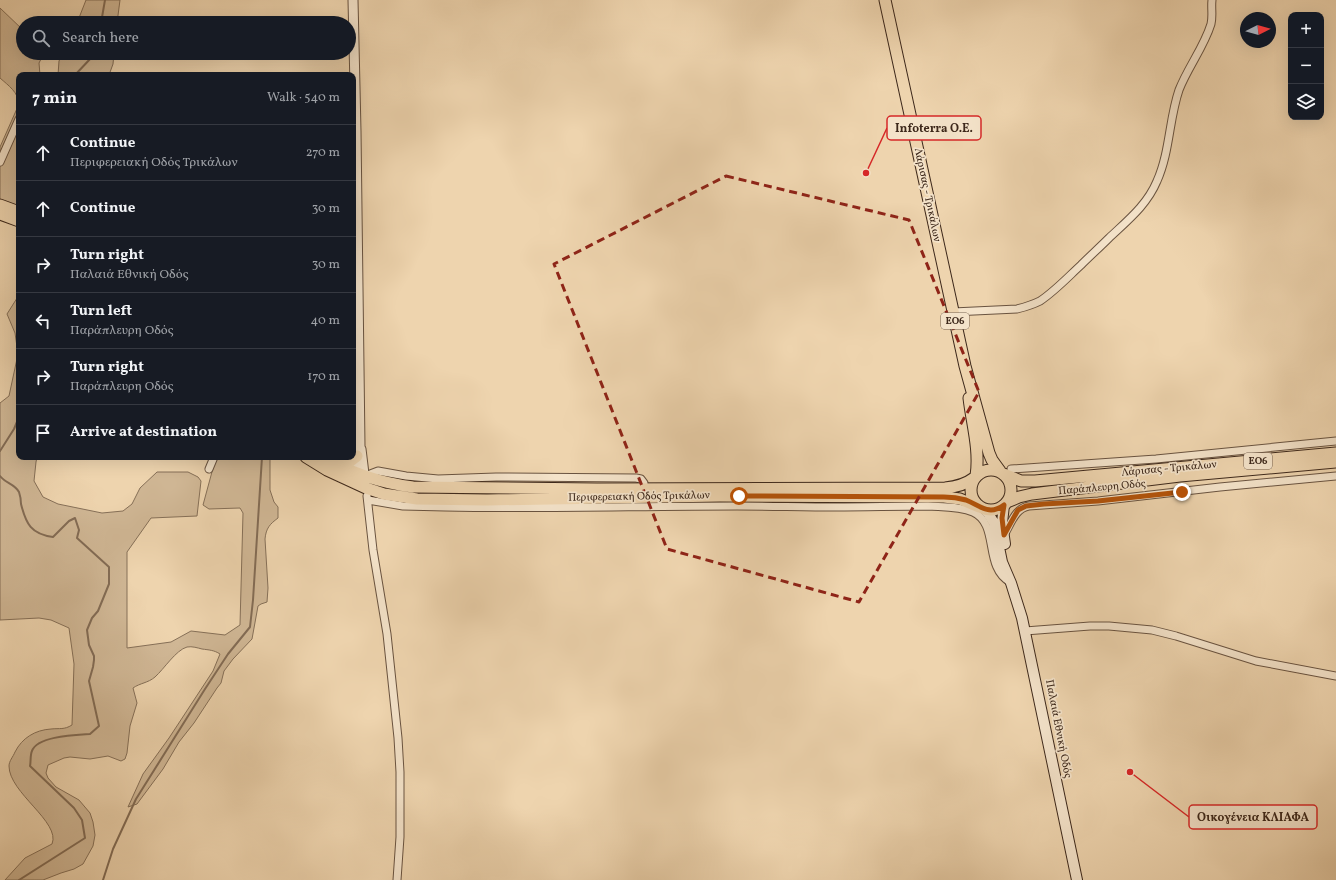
<!DOCTYPE html>
<html lang="en">
<head>
<meta charset="utf-8">
<style>
	:root { --surface:#171b24; --page:#20242c; --text:#f1f3f6; --muted:#9ea1a6; --line:#363941 }
	body { margin:0; font-family:Vollkorn,serif; background:var(--page); color:var(--text) }
	.controls { position:absolute; right:12px; top:12px; display:grid; overflow:hidden; border-radius:8px; box-shadow:0 4px 16px #0002 }
	.controls button { width:36px; height:36px; display:grid; place-items:center; padding:0; border:0; border-bottom:1px solid var(--line); background:var(--surface); color:var(--text); font:20px sans-serif }
	.compass { position:absolute; left:1240px; top:12px; width:36px; height:36px; border-radius:50%; background:var(--surface); box-shadow:0 4px 16px #0002; rotate:84deg }
	.stop { position:absolute; width:12px; height:12px; margin:-9px; border:3px solid #b45309; border-radius:50%; background:#fff }
	.stop.end { background:#b45309; border-color:#fff; box-shadow:0 1px 4px #0008 }
	.list { margin:0; padding:0; list-style:none }
	h2 { display:flex; justify-content:space-between; align-items:center; height:52px; margin:0; padding:0 16px; font-size:17px }
	h2 small { font-size:13px; font-weight:400; color:var(--muted) }
	.list li { display:grid; grid-template-columns:26px 1fr auto; gap:12px; align-items:center; box-sizing:border-box; height:56px; padding:0 16px; border-top:1px solid var(--line) }
	.list b { display:block; font-size:15px; white-space:nowrap }
	.list p { margin:0; font-size:13px; white-space:nowrap; color:var(--muted) }
	.list em { font-size:13px; font-style:normal; color:var(--muted) }
	.icon { flex:none; width:22px; height:22px; fill:none; stroke:currentColor; stroke-width:2; stroke-linecap:round; stroke-linejoin:round }
	.map { position:relative; flex:none; width:1336px; height:880px; overflow:hidden }
	.search { position:absolute; background:var(--surface); box-shadow:0 4px 16px #0002; left:16px; top:16px; width:340px; height:44px; display:flex; align-items:center; gap:10px; box-sizing:border-box; padding:0 14px; border-radius:22px; color:var(--muted); font-size:15px }
	.panel { position:absolute; background:var(--surface); box-shadow:0 4px 16px #0002; left:16px; top:72px; width:340px; height:388px; border-radius:8px }
	.map>svg:first-child { display:block }
</style>
</head>
<body>
<div class="map">
<svg width="1336" height="880" viewBox="0 0 1336 880">
	<rect width="100%" height="100%" fill="#eed4ae"/>
	<filter id="stains"><feTurbulence type="fractalNoise" baseFrequency=".005" numOctaves="4"/><feColorMatrix values="0 0 0 0 .2 0 0 0 0 .09 0 0 0 0 .02 0 0 0 .5 -.17"/></filter>
	<radialGradient id="worn" r=".72"><stop offset=".6" stop-color="#630" stop-opacity="0"/><stop offset="1" stop-color="#630" stop-opacity=".3"/></radialGradient>
	<path fill="#d0b795" stroke="#867058" d="M86 0H120L117 23H77Z
		M0 8 23 30V53H44L39 63 40 75H19V207L0 200V147L19 104C18 92 9 86 0 78Z
		M63 53H114L113 64 109 75H58L59 61Z
		M19 295V457H37L36 462 34 481 43 497 58 504 102 513 123 511 132 504 140 488 157 472H188L198 477 201 481 197 516 151 518 127 552V648L171 642 191 631 225 635 240 625 243 513 240 508 209 509 203 505 216 457H270V490L274 502 278 507V518C270 524 266 528 265 539L268 588 267 602 261 604 258 606 252 639 233 659 224 671 221 683 217 688 194 723 179 742 163 769 137 804 128 807 143 774 169 738 213 671 220 654C214 650 209 650 202 649 198 648 192 646 187 647 176 650 164 669 155 677 148 683 140 683 133 688L137 703 130 726 127 753 125 759 121 761 108 756 90 759 70 757 64 758 48 765 46 773 48 778 56 787 79 800 90 813 93 822 95 835 93 846 83 864 74 869 61 873 43 880H5L25 858 52 844C61 822 9 793 9 766 9 761 13 757 15 752 22 738 35 730 51 729 60 728 64 730 72 725L74 664 69 628 51 620 39 618 0 620V403L9 396 18 354 15 333 7 314Z"/>
	<g fill="none" stroke-linecap="round" stroke-linejoin="round">
		<path stroke="#836c55" stroke-width="2" d="M101 23 105 0
			M75 75 91 58 94 53
			M0 451 14 429 19 417
			M0 476C5 483 15 484 19 492 20 495 21 500 21 504 26 524 31 534 53 537L69 521 75 518 79 530 77 538 109 567V584L98 611 92 618 87 630 89 645 94 656V660L93 667 89 681 99 726 90 734C76 735 37 736 32 751 30 755 31 762 30 766L74 808 82 820 85 838 19 880
			M103 880 113 849 136 799 205 689 228 654 250 627 253 600 262 457"/>
		<g stroke="#695340" stroke-width="9">
			<path id="minor" d="M0 162 19 119
				M953 312 1017 309C1025 307 1032 305 1040 301 1055 291 1068 277 1081 265 1090 256 1100 247 1109 238 1128 220 1147 205 1157 181 1170 152 1169 119 1179 90 1188 67 1204 47 1211 24 1213 16 1211 8 1212 0
				M209 469 214 457
				M1011 469 1156 459 1336 441
				M365 476 378 471 406 476 438 479 496 477 636 478 641 479 644 483V489
				M367 496 373 550 387 634 398 738 400 772V837L397 880
				M368 500 403 506 445 507C543 509 640 506 737 506 770 506 803 507 836 507 866 507 897 506 928 506 943 507 959 506 973 512 1000 524 983 567 1010 582
				M1004 535C1011 524 1015 508 1029 506L1098 501 1220 487 1336 476
				M1025 631 1090 626H1109L1152 630 1176 636 1256 661 1336 676"/>
		</g>
		<g stroke="#695340" stroke-width="11">
			<path id="tertiary" d="M353 0 356 131 360 446 357 461V478
				M361 449 365 482"/>
		</g>
		<g stroke="#3d281b" stroke-width="12">
			<path id="secondary" d="M1004 505 1002 523 1005 544
				M984 509 988 513 994 523 1002 562 1011 583 1022 618 1077 880"/>
		</g>
		<g stroke="#3d281b" stroke-width="13">
			<path id="primary" d="M885 0 965 366 989 453 992 460 1000 471
				M0 205 19 212
				M0 214 19 221
				M969 398C972 424 980 450 976 476
				M306 457 327 470 366 488 384 494 417 499 487 500 720 496 944 497 960 499 979 507
				M324 457C351 473 381 483 413 487L597 489 945 488C956 487 965 485 974 478
				M338 465 349 462 357 456
				M971 490a20 20 0 1 1 40 0a20 20 0 1 1-40 0Z
				M1004 474 1021 481H1035L1336 453
				M1007 502 1019 497 1032 494 1180 476 1336 462"/>
		</g>
		<use href="#minor" stroke="#f4e3ca" stroke-width="7"/>
		<use href="#tertiary" stroke="#f4e3ca" stroke-width="9"/>
		<use href="#secondary" stroke="#f4e3ca" stroke-width="10"/>
		<use href="#primary" stroke="#eed4ae" stroke-width="11"/>
	</g>
	<g fill="none" stroke-linecap="round" stroke-linejoin="round">
		<path stroke="#b45309" stroke-width="5" d="M739 496 944 497C952 497 959 498 966 500 981 506 989 516 1004 505L1002 518 1004 535 1018 510 1026 506 1044 504 1098 501 1182 492"/>
	</g>
	<path fill="none" stroke="#8f2418" stroke-width="3" stroke-dasharray="8 5" stroke-linejoin="round" d="M726 176 909 220 979 392 859 602 667 549 554 264Z"/>
	<g text-anchor="middle" dominant-baseline="central" stroke-width="3.5" stroke-linejoin="round" paint-order="stroke">
		<g fill="#f4e3ca" stroke="#746050" stroke-width="1">
			<rect x="941" y="313" width="28" height="16" rx="3"/>
			<rect x="1244" y="453" width="28" height="16" rx="3"/>
		</g>
		<g font-size="10" font-weight="bold" fill="#3d281b">
			<text x="955" y="321">ΕΟ6</text>
			<text x="1258" y="461">ΕΟ6</text>
		</g>
		<g font-size="11" fill="#3d281b" stroke="#f4e3ca">
			<text transform="translate(927 195) rotate(78)">Λάρισας - Τρικάλων</text>
			<text transform="translate(1169 469) rotate(-5)">Λάρισας - Τρικάλων</text>
			<text transform="translate(1102 488) rotate(-5)">Παράπλευρη Οδός</text>
			<text transform="translate(639 497) rotate(-1)">Περιφερειακή Οδός Τρικάλων</text>
			<text transform="translate(1058 729) rotate(79)">Παλαιά Εθνική Οδός</text>
		</g>
	</g>
	<path fill="none" stroke="#d62828" stroke-width="1.5" d="M866 173L887 128M1130 772L1189 817"/>
	<g fill="#d62828" stroke="#f4e3ca" stroke-width="1.5">
		<circle cx="866" cy="173" r="4"/>
		<circle cx="1130" cy="772" r="4"/>
	</g>
	<g fill="#f4e3ca" stroke="#d62828" stroke-width="1.5">
		<rect x="887" y="116" width="94" height="24" rx="4"/>
		<rect x="1189" y="805" width="128" height="24" rx="4"/>
	</g>
	<g font-size="12" text-anchor="middle" font-weight="bold" fill="#3d281b">
		<text x="934" y="132">Infoterra Ο.Ε.</text>
		<text x="1253" y="821">Οικογένεια ΚΛΙΑΦΑ</text>
	</g>
	<rect width="100%" height="100%" filter="url(#stains)"/>
	<rect width="100%" height="100%" fill="url(#worn)"/>
</svg>
<div class="controls">
<button>+</button>
<button>−</button>
<button><svg class="icon" aria-label="layers" viewBox="0 0 24 24"><path d="M12 4l9 5-9 5-9-5zM3 14l9 5 9-5"/></svg></button>
</div>
<svg class="compass" viewBox="-18 -18 36 36"><path d="M0-13l5 13h-10z" fill="#e53935"/><path d="M0 13l5-13h-10z" fill="#9ea1a6"/></svg>
<div class="stop" style="left:739px;top:496px"></div>
<div class="stop end" style="left:1182px;top:492px"></div>
<div class="search"><svg class="icon" aria-label="search" viewBox="0 0 24 24"><circle cx="10" cy="10" r="6"/><path d="M15 15l6 6"/></svg>Search here</div>
<section class="panel">
<h2>7 min<small>Walk · 540 m</small></h2>
<ul class="list">
<li><svg class="icon" aria-label="ahead" viewBox="0 0 24 24"><path d="M12 20V5M6 11l6-6 6 6"/></svg><div><b>Continue</b><p>Περιφερειακή Οδός Τρικάλων</p></div><em>270 m</em></li>
<li><svg class="icon" aria-label="ahead" viewBox="0 0 24 24"><path d="M12 20V5M6 11l6-6 6 6"/></svg><div><b>Continue</b></div><em>30 m</em></li>
<li><svg class="icon" aria-label="right" viewBox="0 0 24 24"><path d="M7 20v-9h11M14 6l5 5-5 5"/></svg><div><b>Turn right</b><p>Παλαιά Εθνική Οδός</p></div><em>30 m</em></li>
<li><svg class="icon" aria-label="left" viewBox="0 0 24 24"><path d="M17 20v-9H6M10 6l-5 5 5 5"/></svg><div><b>Turn left</b><p>Παράπλευρη Οδός</p></div><em>40 m</em></li>
<li><svg class="icon" aria-label="right" viewBox="0 0 24 24"><path d="M7 20v-9h11M14 6l5 5-5 5"/></svg><div><b>Turn right</b><p>Παράπλευρη Οδός</p></div><em>170 m</em></li>
<li><svg class="icon" aria-label="arrive" viewBox="0 0 24 24"><path d="M6 21V4h12l-3 4 3 4H6"/></svg><div><b>Arrive at destination</b></div></li>
</ul>
</section>
</div>
</body>
</html>
